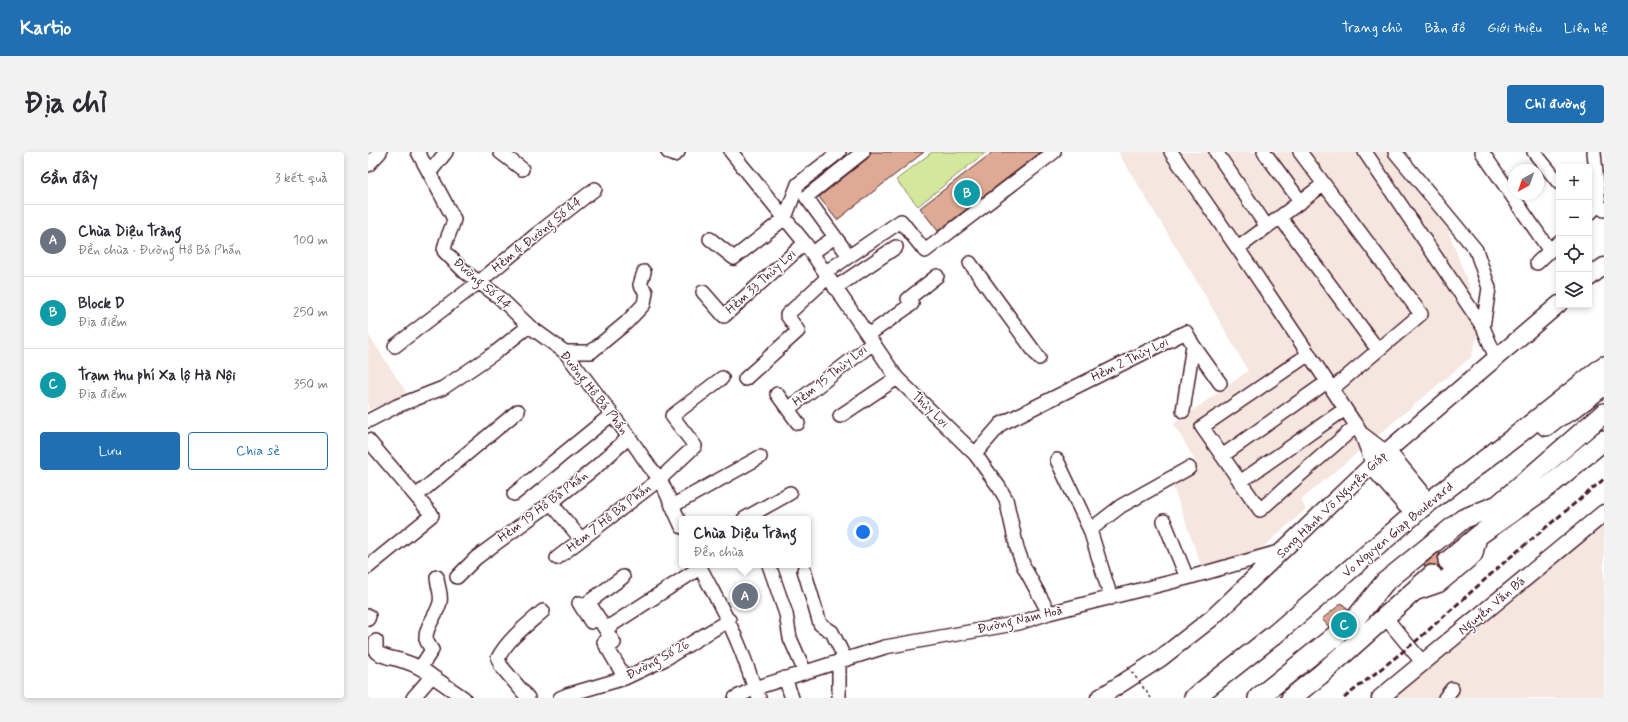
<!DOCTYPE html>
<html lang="vi">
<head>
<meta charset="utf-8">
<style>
	:root { --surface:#fff; --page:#f2f2f3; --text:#2b2b33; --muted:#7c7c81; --line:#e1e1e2; --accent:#1f6fb2 }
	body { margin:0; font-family:Mynerve,sans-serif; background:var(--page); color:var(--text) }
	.controls { position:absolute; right:12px; top:12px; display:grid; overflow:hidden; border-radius:4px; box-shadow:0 2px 6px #0003 }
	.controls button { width:36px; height:36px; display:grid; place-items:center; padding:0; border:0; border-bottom:1px solid var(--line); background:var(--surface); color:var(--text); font:20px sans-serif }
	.compass { position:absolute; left:1140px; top:12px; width:36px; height:36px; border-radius:50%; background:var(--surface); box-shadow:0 2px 6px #0003; rotate:220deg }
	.you { position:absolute; left:495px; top:380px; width:14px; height:14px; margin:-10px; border:3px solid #fff; border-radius:50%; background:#1a73e8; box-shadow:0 0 0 6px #1a73e833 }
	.badge { display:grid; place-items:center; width:26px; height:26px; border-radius:50%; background:var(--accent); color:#fff; font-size:13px; font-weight:700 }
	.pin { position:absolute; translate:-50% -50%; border:2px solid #fff; box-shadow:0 1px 4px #0006 }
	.popup { position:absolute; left:311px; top:364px; width:132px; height:52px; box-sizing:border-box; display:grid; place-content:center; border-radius:4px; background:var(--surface); filter:drop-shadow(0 1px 3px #0005); font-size:13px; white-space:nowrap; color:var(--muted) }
	.popup b { font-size:15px; color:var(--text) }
	.popup::after { content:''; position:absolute; left:50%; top:100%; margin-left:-8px; border:8px solid transparent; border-top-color:var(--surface) }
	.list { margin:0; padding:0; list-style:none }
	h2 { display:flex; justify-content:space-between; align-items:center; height:52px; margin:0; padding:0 16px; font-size:17px }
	h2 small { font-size:13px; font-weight:400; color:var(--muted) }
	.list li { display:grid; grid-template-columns:26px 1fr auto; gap:12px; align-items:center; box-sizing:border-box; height:72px; padding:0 16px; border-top:1px solid var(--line) }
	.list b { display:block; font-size:15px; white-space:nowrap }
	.list p { margin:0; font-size:13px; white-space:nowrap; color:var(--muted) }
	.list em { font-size:13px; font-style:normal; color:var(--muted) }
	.actions { display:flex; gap:8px; padding:12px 16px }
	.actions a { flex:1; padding:9px 0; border:1px solid var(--accent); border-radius:4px; text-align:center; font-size:14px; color:var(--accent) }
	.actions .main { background:var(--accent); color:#fff }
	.icon { flex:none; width:22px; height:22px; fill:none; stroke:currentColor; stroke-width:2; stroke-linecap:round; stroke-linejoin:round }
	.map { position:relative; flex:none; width:1236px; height:546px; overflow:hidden; border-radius:4px }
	header { display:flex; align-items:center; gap:24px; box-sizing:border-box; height:56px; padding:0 20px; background:var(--accent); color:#fff }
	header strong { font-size:19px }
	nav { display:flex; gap:22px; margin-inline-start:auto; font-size:14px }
	.intro { display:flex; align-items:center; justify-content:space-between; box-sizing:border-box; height:96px; padding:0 24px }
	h1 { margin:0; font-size:28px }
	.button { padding:10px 18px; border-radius:4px; background:var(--accent); color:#fff; font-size:14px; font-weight:700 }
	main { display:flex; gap:24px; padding:0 24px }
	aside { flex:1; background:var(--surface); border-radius:4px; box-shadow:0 2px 6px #0003 }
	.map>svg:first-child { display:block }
</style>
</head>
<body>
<header>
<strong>Kartio</strong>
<nav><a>Trang chủ</a><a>Bản đồ</a><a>Giới thiệu</a><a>Liên hệ</a></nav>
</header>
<div class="intro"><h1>Địa chỉ</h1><a class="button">Chỉ đường</a></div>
<main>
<aside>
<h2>Gần đây<small>3 kết quả</small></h2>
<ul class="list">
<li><span class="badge" style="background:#6b7280">A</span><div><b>Chùa Diệu Tràng</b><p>Đền chùa · Đường Hồ Bá Phấn</p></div><em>100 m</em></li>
<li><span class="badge" style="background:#0f9aa8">B</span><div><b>Block D</b><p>Địa điểm</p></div><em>250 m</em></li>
<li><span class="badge" style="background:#0f9aa8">C</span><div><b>Trạm thu phí Xa lộ Hà Nội</b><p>Địa điểm</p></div><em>350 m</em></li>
</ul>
<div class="actions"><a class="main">Lưu</a><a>Chia sẻ</a></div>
</aside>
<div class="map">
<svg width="1236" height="546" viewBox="0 0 1236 546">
	<rect width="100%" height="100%" fill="#fff"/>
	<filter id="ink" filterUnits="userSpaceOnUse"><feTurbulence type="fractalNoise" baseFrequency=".025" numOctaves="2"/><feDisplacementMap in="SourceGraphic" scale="8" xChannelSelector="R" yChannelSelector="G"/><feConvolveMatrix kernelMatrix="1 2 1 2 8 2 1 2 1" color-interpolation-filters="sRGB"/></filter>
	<g filter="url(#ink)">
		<path fill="#f5e6df" d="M750 0H1024L1076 67 1114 169 1103 205 933 348 938 357 885 404 835 419 803 329 829 312 806 272 880 219 834 138Z
			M0 182 40 243 0 258Z
			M1236 370V546H1021Z"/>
		<path fill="#d3e89c" stroke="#8e8464" d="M564 0H618L550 54 528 28Z"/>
		<path fill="#dfaa93" stroke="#4a1f2b" d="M503 0H556L469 68 451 45 500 6Z
			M625 0H673L570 79 552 56Z
			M1072 399 1070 406 1071 415 1062 412 1057 415 1056 413Z
			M974 451 980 458 976 465 977 471 980 476 986 478 979 485 977 476 972 473 966 472 961 475 954 467Z"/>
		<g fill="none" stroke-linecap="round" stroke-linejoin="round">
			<path stroke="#dbd2d5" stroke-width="19" stroke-dasharray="19 10" stroke-linecap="butt" d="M968 483 987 467"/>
			<g stroke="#4a1f2b" stroke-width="16">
				<path id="minor" d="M50 0 86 67C84 78 77 87 76 99L97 120 131 145 161 174 197 200 261 285 281 314 292 327 314 375
					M132 0 154 17
					M300 0 306 3 310 0
					M363 0 437 91 529 226 607 302 631 335 638 347 649 396 656 415 681 461
					M803 0 881 113 964 237 1053 162 932 0
					M848 0 899 75
					M896 0 933 50
					M997 0 1115 175
					M1027 0 1108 98 1121 136 1115 175 1128 206
					M1114 0 1182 99
					M1166 0 1191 31
					M1226 0 1231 52
					M0 13 12 0
					M62 20 78 0
					M1221 62 1231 52 1236 58
					M912 65 956 32
					M342 87 366 106 417 66 430 32 471 0
					M870 96 912 65 1010 198
					M444 101 467 85
					M481 104 438 45 495 0
					M602 111 671 206
					M1169 111 1191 90
					M458 120 533 69 557 99 686 0
					M467 136 528 95
					M335 140 356 164 437 91
					M500 183 544 152 540 147 569 124
					M825 193 852 231
					M27 194 111 130 169 82 227 37
					M197 200H223L258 171 276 152 278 140 272 133 276 120
					M941 202 834 275 892 358 989 273
					M377 227 430 179 419 163 460 125
					M964 237 993 281
					M409 242 430 271
					M420 257 505 191
					M472 264 529 226
					M0 269 29 254 75 236 128 200 161 174
					M0 288 64 363 0 415
					M607 302 633 272 818 180 825 193 815 259
					M854 304 959 230
					M689 308 722 378 743 446
					M1005 313 993 281 1018 300
					M872 330 977 257
					M146 342 243 263
					M48 344 150 259
					M183 351 213 387
					M304 354 392 305
					M376 367 422 341
					M796 369 819 426
					M722 378 753 354 821 316
					M189 406 292 327 327 294 304 264 354 226
					M331 413C344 439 359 464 370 491 378 509 383 528 391 546
					M401 413 418 462 422 486 437 520
					M436 418 452 472 464 480 477 507
					M89 425 108 406 183 351 228 315 261 285
					M211 451 223 470
					M1017 465 1055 511
					M0 467 1 464
					M242 474 333 415
					M8 489V500C17 506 27 506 38 510 48 513 56 518 64 524
					M236 490 257 526
					M239 496 246 491 223 454 222 449 255 425
					M52 516 64 498C62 495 59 490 58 487 57 474 70 462 72 450 74 442 69 433 69 425
					M417 526 424 546
					M45 546 64 524 96 546
					M160 546 133 514 130 506C140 487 159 473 175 459
					M192 546 199 543 257 526 297 507 361 468
					M367 546 387 536 517 495 651 471 681 461 819 426 914 399
					M471 546V509
					M1077 546 1084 537"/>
			</g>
			<g stroke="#4a1f2b" stroke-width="19">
				<path id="major" d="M1221 126 1236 114
					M1045 441 1071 432 1106 403 1111 383
					M731 546 793 506 844 466 1011 306 1191 152
					M1012 546 1236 361"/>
			</g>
			<g stroke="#4a1f2b" stroke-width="22">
				<path id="highway" d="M1178 274 1188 266 1202 259 1236 233
					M1005 313 1038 351 1052 357 1051 340 1018 300
					M1080 409 1111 383 1181 334 1236 288
					M987 467 1017 430 1095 367 1130 353 1236 261
					M826 546 906 483 1052 357 1148 284 1236 214
					M890 546 968 483
					M923 546 952 523 1064 423"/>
			</g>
			<use href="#minor" stroke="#fff" stroke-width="13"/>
			<use href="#major" stroke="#fff" stroke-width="16"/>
			<use href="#highway" stroke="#fff" stroke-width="19"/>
			<path stroke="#4a1f2b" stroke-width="3" stroke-dasharray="6 3" stroke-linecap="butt" d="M976 546 1047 490 1140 407 1236 327"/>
			<path stroke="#4a1f2b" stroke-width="1.5" stroke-dasharray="3 3" stroke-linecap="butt" d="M760 515 783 546"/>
		</g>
	</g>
	<g text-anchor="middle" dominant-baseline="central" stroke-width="3" stroke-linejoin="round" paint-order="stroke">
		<g font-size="13" fill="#4a1f2b" stroke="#fff">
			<text transform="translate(169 83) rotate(-39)">Hẻm 4 Đường Số 44</text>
			<text transform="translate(393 130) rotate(-42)">Hẻm 33 Thủy Lợi</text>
			<text transform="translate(114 132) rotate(41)">Đường Số 44</text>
			<text transform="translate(762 208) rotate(-26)">Hẻm 2 Thủy Lợi</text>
			<text transform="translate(462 224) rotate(-38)">Hẻm 15 Thủy Lợi</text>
			<text transform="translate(226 241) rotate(52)">Đường Hồ Bá Phấn</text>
			<text transform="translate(562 258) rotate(44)">Thủy Lợi</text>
			<text transform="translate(964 353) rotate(-44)">Song Hành Võ Nguyên Giáp</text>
			<text transform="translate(175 355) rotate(-37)">Hẻm 19 Hồ Bá Phấn</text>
			<text transform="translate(241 366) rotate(-38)">Hẻm 7 Hồ Bá Phấn</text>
			<text transform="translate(1030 378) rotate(-40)">Vo Nguyen Giap Boulevard</text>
			<text transform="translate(1124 454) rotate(-40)">Nguyễn Văn Bá</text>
			<text transform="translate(652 468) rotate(-13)">Đường Nam Hoà</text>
			<text transform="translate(290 508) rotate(-28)">Đường Số 26</text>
		</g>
	</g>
</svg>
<div class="controls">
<button>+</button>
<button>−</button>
<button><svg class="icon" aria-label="locate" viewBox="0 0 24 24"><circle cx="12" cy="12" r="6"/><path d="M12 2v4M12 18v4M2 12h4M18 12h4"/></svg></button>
<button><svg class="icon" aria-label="layers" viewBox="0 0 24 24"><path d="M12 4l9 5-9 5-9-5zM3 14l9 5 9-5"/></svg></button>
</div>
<svg class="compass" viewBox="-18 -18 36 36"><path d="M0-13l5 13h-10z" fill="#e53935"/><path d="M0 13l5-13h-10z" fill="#7c7c81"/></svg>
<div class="you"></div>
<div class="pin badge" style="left:377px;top:444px;background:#6b7280">A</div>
<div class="popup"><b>Chùa Diệu Tràng</b>Đền chùa</div>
<div class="pin badge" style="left:599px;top:41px;background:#0f9aa8">B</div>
<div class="pin badge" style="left:976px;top:473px;background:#0f9aa8">C</div>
</div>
</main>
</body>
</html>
